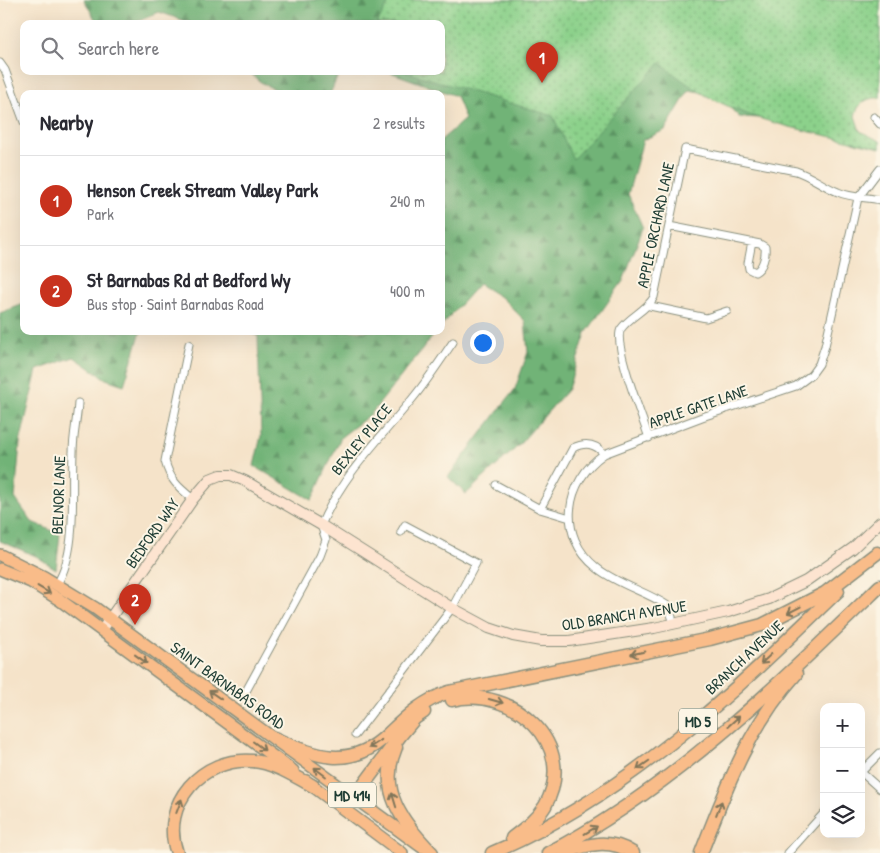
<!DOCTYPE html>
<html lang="en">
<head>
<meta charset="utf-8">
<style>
	:root { --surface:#fff; --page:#f7f7f7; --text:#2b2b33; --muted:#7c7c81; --line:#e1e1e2; --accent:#c8321e }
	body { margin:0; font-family:"Patrick Hand",sans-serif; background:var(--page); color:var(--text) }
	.controls { position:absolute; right:15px; bottom:15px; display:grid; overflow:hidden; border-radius:10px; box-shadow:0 5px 20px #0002 }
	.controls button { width:45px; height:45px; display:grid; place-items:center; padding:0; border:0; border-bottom:1px solid var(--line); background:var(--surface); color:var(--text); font:25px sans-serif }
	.you { position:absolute; left:482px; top:342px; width:18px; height:18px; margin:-12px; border:4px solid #fff; border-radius:50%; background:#1a73e8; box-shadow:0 0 0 8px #1a73e833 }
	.badge { display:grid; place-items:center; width:32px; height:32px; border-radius:50%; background:var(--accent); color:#fff; font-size:16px; font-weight:700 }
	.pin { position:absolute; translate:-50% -41px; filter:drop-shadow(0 1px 2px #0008) }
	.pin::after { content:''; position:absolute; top:26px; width:18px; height:15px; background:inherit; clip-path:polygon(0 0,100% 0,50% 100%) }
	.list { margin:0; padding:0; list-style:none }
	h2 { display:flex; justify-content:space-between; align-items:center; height:65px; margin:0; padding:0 20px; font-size:21px }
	h2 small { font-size:16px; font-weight:400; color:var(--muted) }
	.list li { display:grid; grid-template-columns:32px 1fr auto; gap:15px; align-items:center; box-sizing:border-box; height:90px; padding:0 20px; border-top:1px solid var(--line) }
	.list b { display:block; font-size:19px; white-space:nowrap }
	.list p { margin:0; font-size:16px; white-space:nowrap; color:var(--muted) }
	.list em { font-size:16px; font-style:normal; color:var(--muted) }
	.icon { flex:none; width:28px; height:28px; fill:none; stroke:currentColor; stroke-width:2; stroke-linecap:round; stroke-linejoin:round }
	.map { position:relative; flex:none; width:880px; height:853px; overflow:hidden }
	.search { position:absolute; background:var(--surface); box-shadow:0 5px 20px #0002; left:20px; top:20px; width:425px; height:55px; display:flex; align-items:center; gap:12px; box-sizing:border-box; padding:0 18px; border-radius:10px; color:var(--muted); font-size:19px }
	.panel { position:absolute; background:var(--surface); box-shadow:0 5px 20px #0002; left:20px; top:90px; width:425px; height:245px; border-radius:10px }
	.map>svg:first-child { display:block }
</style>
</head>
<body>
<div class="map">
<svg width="880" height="853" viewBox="0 0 880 853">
	<defs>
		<pattern id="forest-firs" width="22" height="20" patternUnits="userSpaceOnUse" patternTransform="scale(1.25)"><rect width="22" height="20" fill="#71b377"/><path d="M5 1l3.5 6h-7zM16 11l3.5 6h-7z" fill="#5c9362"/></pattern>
		<pattern id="park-dots" width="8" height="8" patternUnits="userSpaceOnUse" patternTransform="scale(1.25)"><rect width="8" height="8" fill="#8cd18b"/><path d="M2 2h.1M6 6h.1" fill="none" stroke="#72ab72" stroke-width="1.8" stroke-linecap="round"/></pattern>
	</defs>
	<rect width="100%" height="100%" fill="#fcf5e5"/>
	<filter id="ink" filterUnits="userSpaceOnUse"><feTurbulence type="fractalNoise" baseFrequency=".02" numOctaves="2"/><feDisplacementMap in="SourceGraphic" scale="10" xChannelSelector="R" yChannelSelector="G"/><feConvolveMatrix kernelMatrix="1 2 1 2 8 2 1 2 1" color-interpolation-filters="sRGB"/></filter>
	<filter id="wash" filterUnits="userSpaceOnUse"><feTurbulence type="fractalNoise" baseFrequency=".0096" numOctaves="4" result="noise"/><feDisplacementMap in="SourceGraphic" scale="20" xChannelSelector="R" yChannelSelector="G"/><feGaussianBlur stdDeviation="1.12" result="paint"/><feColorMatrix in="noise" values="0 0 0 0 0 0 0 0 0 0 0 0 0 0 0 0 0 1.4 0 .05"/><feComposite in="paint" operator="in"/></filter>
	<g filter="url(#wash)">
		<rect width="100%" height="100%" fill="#f5e3c9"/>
		<path fill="url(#forest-firs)" stroke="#487856" d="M84 0H880L877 95 856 105 851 123 859 137 858 144 806 120 739 117 717 95 689 90 665 130 643 140 628 194 643 228 623 281 586 333 568 389 518 446 466 494 448 477 515 389 528 352 525 321 502 298 479 284 441 326V140L465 119 456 96 387 71H441V24H194L159 12 132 24H98Z
			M249 71H340L330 94C301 94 269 96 249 71Z
			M24 304V331H141L124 385 106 379 74 357 37 370 20 443 15 498 32 522 60 534 56 569 36 556 0 541V313Z
			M244 331H437L371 414 341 437 312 500 254 466 261 436 258 336Z"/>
		<path fill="url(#park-dots)" stroke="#568760" d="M390 0H880V98C867 97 858 103 855 116L860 131 880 141V148C827 134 770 127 721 103 698 93 679 78 660 63L573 159 553 116 403 71H441V24H377Z"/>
	</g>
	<g filter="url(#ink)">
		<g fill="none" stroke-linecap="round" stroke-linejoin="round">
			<g stroke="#8a907e" stroke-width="9">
				<path id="street" d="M0 63 5 70 24 122
					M874 117 880 124
					M669 226 760 244 765 247C766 256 763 268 755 272L749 269 748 263 752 242
					M650 306 706 318 727 311
					M189 344 165 461C170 480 178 487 193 499
					M649 438C643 419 612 343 621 329 630 316 646 311 654 297L685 149 796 171C811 176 823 186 838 192 851 198 866 197 880 200
					M496 485 540 509 570 518
					M540 509 573 448C585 442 595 443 604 454
					M57 584C78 551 71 493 73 453 73 436 77 420 78 403
					M674 623 668 606C646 591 618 585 597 568 556 536 565 481 604 454L702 417 796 386 811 375 819 364 825 346 858 198 880 169
					M245 693 320 556 326 540 321 525C343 474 378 441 413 398 427 381 440 361 453 342
					M355 735 452 608 476 563 405 525 401 532
					M861 772 880 753
					M861 772 880 789
					M788 853 824 813"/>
			</g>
			<g stroke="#8a907e" stroke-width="12">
				<path id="secondary" d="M102 630 193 499 210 479 220 475H231L245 481 321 525 452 608 489 628 513 636 541 641H569L654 628 728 612 769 599 806 581 853 548 880 522"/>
			</g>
			<g stroke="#8a907e" stroke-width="14">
				<path id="primary" d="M0 555 44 577 95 608 422 847
					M0 569 31 582 60 600 293 771
					M306 781 402 853"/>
			</g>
			<g stroke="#8a907e" stroke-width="15">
				<path id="highway" d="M452 700C512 685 580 744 545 806 537 819 525 828 512 838
					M274 738C314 757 351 770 387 735 407 716 422 701 449 692L710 639 762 625 825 593 877 553
					M396 747C377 791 403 823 432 853
					M332 800 351 794 362 787 400 736 415 718 424 712
					M177 853C159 804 203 756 253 761 275 763 294 776 313 786
					M492 853C628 795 734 692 838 591
					M548 853C675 787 778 685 880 586
					M564 853C588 844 609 838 633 853
					M701 853C726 789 749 726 796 674"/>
			</g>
			<use href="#street" stroke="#fff" stroke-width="7"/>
			<use href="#secondary" stroke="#fde4d0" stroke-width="10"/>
			<use href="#primary" stroke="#f9bc89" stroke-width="11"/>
			<use href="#highway" stroke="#f9bc89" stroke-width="12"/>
		</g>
		<defs><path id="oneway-shaft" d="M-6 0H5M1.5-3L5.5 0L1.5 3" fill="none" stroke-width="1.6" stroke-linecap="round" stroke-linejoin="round" transform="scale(1.25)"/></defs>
		<g stroke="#81765a">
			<use href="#oneway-shaft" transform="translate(44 590) rotate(31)"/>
			<use href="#oneway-shaft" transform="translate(794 610) rotate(153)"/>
			<use href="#oneway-shaft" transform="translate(638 653) rotate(168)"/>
			<use href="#oneway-shaft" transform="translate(141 659) rotate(36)"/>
			<use href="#oneway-shaft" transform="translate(766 659) rotate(137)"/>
			<use href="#oneway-shaft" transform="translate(215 695) rotate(-145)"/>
			<use href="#oneway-shaft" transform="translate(496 701) rotate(16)"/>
			<use href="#oneway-shaft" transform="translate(734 721) rotate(-42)"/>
			<use href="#oneway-shaft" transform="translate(375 744) rotate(147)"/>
			<use href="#oneway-shaft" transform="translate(259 746) rotate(37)"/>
			<use href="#oneway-shaft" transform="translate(643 765) rotate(145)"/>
			<use href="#oneway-shaft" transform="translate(320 772) rotate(-143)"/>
			<use href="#oneway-shaft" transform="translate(394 800) rotate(-107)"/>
			<use href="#oneway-shaft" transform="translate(179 806) rotate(-69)"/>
			<use href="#oneway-shaft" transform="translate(719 808) rotate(-68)"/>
			<use href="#oneway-shaft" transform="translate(591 830) rotate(-31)"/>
		</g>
	</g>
	<g text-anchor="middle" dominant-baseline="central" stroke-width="4" stroke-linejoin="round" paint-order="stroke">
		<g fill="#fcf5e5" stroke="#617469" stroke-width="1">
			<rect x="679" y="708.5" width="38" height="25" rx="4"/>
			<rect x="328" y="782.5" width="48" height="25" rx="4"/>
		</g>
		<g font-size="15" font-weight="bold" fill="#1f3d34">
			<text x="698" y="721">MD 5</text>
			<text x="352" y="795">MD 414</text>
		</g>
		<g font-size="16" fill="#1f3d34" stroke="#fcf5e5">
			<text transform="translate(655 225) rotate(-78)">APPLE ORCHARD LANE</text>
			<text transform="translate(698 406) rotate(-19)">APPLE GATE LANE</text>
			<text transform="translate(361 439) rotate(-51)">BEXLEY PLACE</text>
			<text transform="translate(58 495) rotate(-88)">BELNOR LANE</text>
			<text transform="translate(152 533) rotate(-55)">BEDFORD WAY</text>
			<text transform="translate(624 615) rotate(-9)">OLD BRANCH AVENUE</text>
			<text transform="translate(744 657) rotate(-43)">BRANCH AVENUE</text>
			<text transform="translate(228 685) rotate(36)">SAINT BARNABAS ROAD</text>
		</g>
	</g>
</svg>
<div class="controls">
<button>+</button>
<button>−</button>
<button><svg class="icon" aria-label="layers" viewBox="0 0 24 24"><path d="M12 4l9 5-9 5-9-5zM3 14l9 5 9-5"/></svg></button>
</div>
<div class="you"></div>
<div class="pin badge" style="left:542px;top:83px">1</div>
<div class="pin badge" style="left:135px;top:625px">2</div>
<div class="search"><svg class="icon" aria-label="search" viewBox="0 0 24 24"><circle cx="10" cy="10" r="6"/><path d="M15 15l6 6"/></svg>Search here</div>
<section class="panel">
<h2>Nearby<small>2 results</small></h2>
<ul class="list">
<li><span class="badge">1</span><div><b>Henson Creek Stream Valley Park</b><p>Park</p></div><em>240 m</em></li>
<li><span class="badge">2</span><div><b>St Barnabas Rd at Bedford Wy</b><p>Bus stop · Saint Barnabas Road</p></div><em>400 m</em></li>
</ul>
</section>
</div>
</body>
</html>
